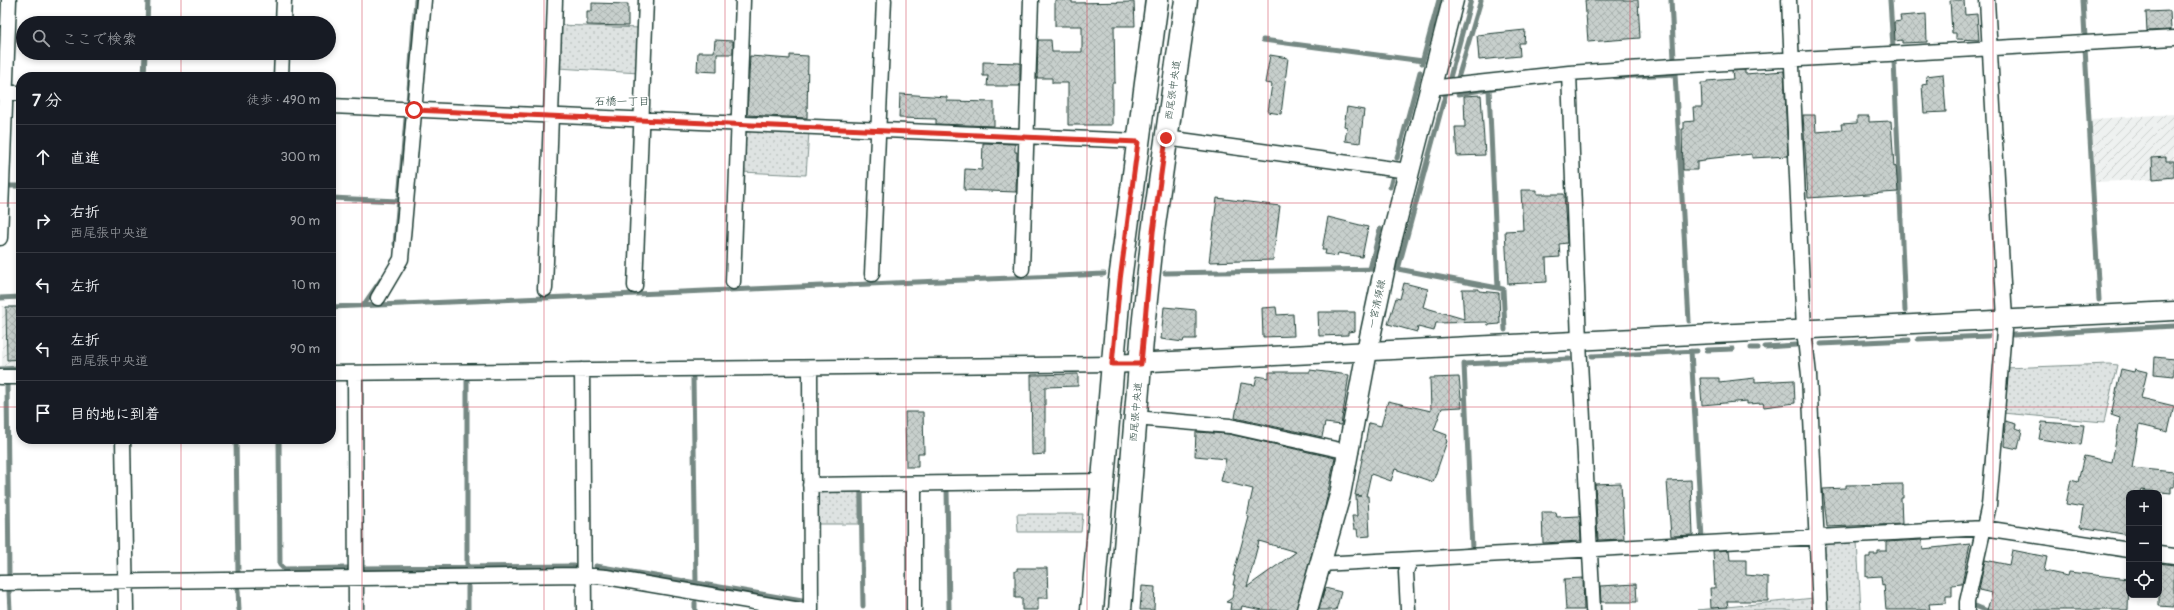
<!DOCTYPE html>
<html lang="ja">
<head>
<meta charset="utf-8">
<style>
	:root { --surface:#171b24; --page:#20242c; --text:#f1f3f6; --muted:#9ea1a6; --line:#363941 }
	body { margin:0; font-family:Pangolin,"Klee One",sans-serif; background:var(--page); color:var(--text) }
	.controls { position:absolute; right:12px; bottom:12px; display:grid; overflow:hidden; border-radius:8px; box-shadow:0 2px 6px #0003 }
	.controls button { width:36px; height:36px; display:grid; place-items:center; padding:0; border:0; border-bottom:1px solid var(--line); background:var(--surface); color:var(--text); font:20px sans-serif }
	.stop { position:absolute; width:12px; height:12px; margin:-9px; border:3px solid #d93025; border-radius:50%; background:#fff }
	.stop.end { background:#d93025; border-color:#fff; box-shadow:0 1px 4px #0008 }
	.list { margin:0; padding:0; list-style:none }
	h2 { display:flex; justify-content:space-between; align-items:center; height:52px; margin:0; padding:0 16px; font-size:17px }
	h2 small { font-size:13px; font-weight:400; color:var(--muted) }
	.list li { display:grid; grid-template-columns:26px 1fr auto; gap:12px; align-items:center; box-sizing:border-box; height:64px; padding:0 16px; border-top:1px solid var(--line) }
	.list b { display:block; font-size:15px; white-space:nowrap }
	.list p { margin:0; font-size:13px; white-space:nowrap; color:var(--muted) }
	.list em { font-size:13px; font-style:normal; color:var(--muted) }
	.icon { flex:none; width:22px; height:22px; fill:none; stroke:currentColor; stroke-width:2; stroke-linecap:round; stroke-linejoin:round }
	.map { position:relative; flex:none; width:2174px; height:610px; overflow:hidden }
	.search { position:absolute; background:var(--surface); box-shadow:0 2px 6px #0003; left:16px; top:16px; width:320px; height:44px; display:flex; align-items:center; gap:10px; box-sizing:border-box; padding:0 14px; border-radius:22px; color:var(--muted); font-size:15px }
	.panel { position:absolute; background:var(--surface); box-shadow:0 2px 6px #0003; left:16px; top:72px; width:320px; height:372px; border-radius:16px }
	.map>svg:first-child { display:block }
</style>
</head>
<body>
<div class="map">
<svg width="2174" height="610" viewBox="0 0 2174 610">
	<defs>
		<pattern id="industrial-furrows" width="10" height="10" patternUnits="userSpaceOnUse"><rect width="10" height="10" fill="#eef1f0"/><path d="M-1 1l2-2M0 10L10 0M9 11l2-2" fill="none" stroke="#ccd0ce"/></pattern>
		<pattern id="grass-dots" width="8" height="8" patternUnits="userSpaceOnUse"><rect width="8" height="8" fill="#dee3e2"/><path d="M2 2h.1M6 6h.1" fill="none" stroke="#bec4c2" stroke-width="1.8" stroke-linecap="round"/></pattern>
		<pattern id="building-cross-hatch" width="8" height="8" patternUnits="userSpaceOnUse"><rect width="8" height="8" fill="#c7cfcc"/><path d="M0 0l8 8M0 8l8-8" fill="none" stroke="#aab3b0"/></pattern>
	</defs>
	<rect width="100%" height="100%" fill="#fff"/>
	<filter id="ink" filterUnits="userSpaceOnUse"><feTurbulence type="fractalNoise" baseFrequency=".025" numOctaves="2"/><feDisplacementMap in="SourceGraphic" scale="8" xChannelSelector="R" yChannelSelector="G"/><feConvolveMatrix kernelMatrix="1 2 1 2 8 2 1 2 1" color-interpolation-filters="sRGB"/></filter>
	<g filter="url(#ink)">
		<path fill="url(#industrial-furrows)" d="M2174 114V179L2095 182 2092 119Z
			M2 306H21V366H2Z"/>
		<path fill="url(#grass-dots)" stroke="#7e908b" d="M559 25 640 28 639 73 558 68Z
			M746 129 809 132 806 175 741 172 742 134Z
			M2109 364 2117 365 2104 422 2002 413 2005 368Z
			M814 492H859V524H815Z
			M1017 514H1083L1081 532H1018Z
			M1857 542 1861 610H1826L1821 548 1824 544Z
			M1814 598 1815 610H1698Z"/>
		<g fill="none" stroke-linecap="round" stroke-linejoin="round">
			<path stroke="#758883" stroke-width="5" d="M1671 0 1674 59
				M1890 0 1893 47
				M2083 0 2085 38
				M147 23 148 0
				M1263 40 1423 61
				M2085 48 2099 300
				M1894 61 1905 311
				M1422 63 1439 0
				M144 77 145 53
				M1615 77 1675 74 1689 321
				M1458 78 1481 0
				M1489 89 1498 288
				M1458 94 1500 87
				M408 102 416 0
				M1397 158 1420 72
				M8 186H21
				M1390 187 1392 179
				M331 198 398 201
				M395 244 406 119
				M1370 269 1380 229
				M1388 269H1398L1471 0
				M1398 269 1503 289 1505 330
				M1165 273 1380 269
				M0 298 21 297
				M363 306 383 277
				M331 307 1104 274
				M2013 335 2174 326
				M1918 339 1988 336
				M1821 344 1909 340
				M1765 347 1796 345
				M1751 348H1758
				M1707 350 1733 349
				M1691 351 1702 539
				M1592 356 1697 351
				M0 369 21 368
				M467 378V567
				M693 378 696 583
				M7 385 9 578
				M236 439 238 573
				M279 439 280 565 284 569 348 568
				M861 489 863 606
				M943 489H947L949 610
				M1467 550 1472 549 1464 364 1569 359
				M596 566 808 602
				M364 568 576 566
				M468 587V610
				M238 590 239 610
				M9 591 10 610
				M695 603V610
				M1973 605 1985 610"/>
		</g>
		<path fill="url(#building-cross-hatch)" stroke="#1f3d34" fill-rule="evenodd" d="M1055 0H1072V3L1134 2 1135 26H1114L1115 83H1112V125H1068V83H1052V78H1037L1038 40H1051L1052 52H1082V26H1055Z
			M1585 0H1638L1640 38 1588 42Z
			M1950 0H1964L1965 15 1977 14 1979 40 1956 39V33H1952Z
			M592 3 628 4V26L587 25V11H592Z
			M2170 11 2171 30 2147 31 2146 12Z
			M1926 14 1927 42 1902 43V40L1895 41 1894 22 1901 21 1900 16Z
			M1525 30 1524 43H1519L1520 56 1479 60 1477 35Z
			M715 40 733 41V54H717V72L697 71 698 52H714Z
			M790 55 808 56 807 118 747 115 750 56 790 59Z
			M1270 55 1288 58 1281 114 1268 112 1272 84 1265 83Z
			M983 62 1020 63V86H987L988 76H983Z
			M1745 70V74L1784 71 1788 156 1752 158V154L1705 159V161L1697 162V170H1683L1682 129H1684V122L1694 121 1693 107H1702L1701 83H1707V81L1733 79 1732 71Z
			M1943 74 1946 112 1924 113 1922 85 1927 84 1926 76Z
			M900 94 947 97V101L994 102V126L936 124V119L899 118Z
			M1481 95 1485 155 1457 156 1455 127H1465L1464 96Z
			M1347 107 1364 110 1360 143 1345 141 1347 127 1344 126Z
			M1803 115H1815L1816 132 1842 130 1841 124 1857 123V116H1869V122L1891 121 1894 167 1896 166 1898 192 1808 198Z
			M983 143 1015 144V152H1017L1016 192 964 190 965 169 982 170Z
			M2166 157V161H2174V177L2153 179 2152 158Z
			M1521 190H1537V194H1564L1567 243 1559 244 1560 257 1546 258 1547 282 1508 284 1505 231 1523 230Z
			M1217 198 1280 206 1273 260 1209 262Z
			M1328 217 1368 227 1362 257 1338 253 1337 256 1325 254 1326 250H1322Z
			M1404 283 1428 289 1423 307 1464 319 1462 289H1479V291L1499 293 1500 324 1488 325 1487 322 1436 323 1434 331 1418 327 1417 332 1388 324 1396 298 1400 299Z
			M6 307H21V359L7 360Z
			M1164 307 1196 310V339H1184L1183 342 1161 339Z
			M1276 307 1277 315 1293 314 1294 336 1263 337 1262 308Z
			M1318 312H1355V331L1348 332V335L1319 336Z
			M2155 357 2174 359V376L2154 374Z
			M2121 369 2134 372 2135 369 2147 372 2141 398 2174 406 2168 432 2139 425 2132 468 2174 472V487H2171V493L2141 490 2140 493H2129V535L2080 527 2083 507 2066 504 2071 480 2078 482 2084 456 2112 462 2120 418 2111 415Z
			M1310 370 1349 375 1341 425 1325 423 1322 437 1235 418 1241 383 1255 385 1257 376 1269 378V372H1310Z
			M1078 374V386L1045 387V454L1032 455 1031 375Z
			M1459 377 1462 407 1442 408 1434 430 1447 435 1446 440 1447 441 1433 482 1395 469 1391 481 1371 474 1366 496H1368L1370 536 1358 537 1357 529H1354L1352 516H1357L1356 496H1361L1355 495 1369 423 1381 426 1388 401 1431 411 1430 378Z
			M1700 378H1719V382L1755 378V382L1794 380 1795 403 1764 407 1763 403 1747 404V401L1702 405Z
			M905 412H923L924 453H918V467H906Z
			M2005 421 2016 424 2015 428 2022 430 2018 449 2004 446Z
			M2042 422 2084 425 2081 445 2039 439Z
			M1196 432 1229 434 1335 458 1325 507 1296 610H1263L1242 606 1241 610H1230L1231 603 1226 602 1232 598 1235 585H1233L1235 576H1233L1249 517 1247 516 1253 489 1221 481 1226 459 1195 456ZM1259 541 1296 552 1247 587Z
			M1691 480 1693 535 1671 536 1667 481Z
			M1621 483 1624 539 1598 540 1595 484Z
			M1903 484V498H1901L1902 524 1827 527 1823 489 1846 488V485Z
			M1542 512H1556L1557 517 1580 516 1581 541 1543 543Z
			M1922 540 1923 549 1970 544 1962 584 1952 585V596H1946V603L1929 604 1930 610H1886L1884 584 1882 585 1881 576 1866 577V557H1870V554H1878V551H1886V542Z
			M1729 550 1730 560H1746V575L1768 577V601H1727L1728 607 1711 608 1710 588H1715L1713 551Z
			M2012 550 2047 557 2044 571 2068 576 2069 572 2129 579 2128 610H1987L1992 593 1979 590 1985 560 2009 565Z
			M2159 563 2174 565V607L2159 606Z
			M1017 568H1047L1048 598H1038V610H1022V598H1015V571H1017Z
			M1583 578 1584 610H1566L1564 579Z
			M1636 584 1637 602H1601L1600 586Z
			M1142 586 1155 587 1154 610H1140Z
			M1325 588 1341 592 1336 610H1319Z"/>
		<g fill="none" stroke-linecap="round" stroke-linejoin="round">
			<g stroke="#1f3d34" stroke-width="17">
				<path id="minor" d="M1789 0 1804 330 1809 375 1820 610
					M283 23 284 0
					M1569 73 1579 342 1593 610
					M281 77 282 53
					M1430 88 1569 73 1673 66 2174 38
					M0 93H21
					M331 106 1138 141
					M1166 138 1408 171
					M0 238 9 0
					M1022 269 1031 0
					M872 274 884 0
					M733 282 743 0
					M635 286 646 0
					M545 289 555 0
					M378 298 401 259 424 0
					M810 368 811 610
					M582 370 584 610
					M331 373 1112 364
					M355 373 356 610
					M0 377H21
					M1135 418 1230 426 1349 452
					M123 439 126 610
					M914 484V610
					M810 485 1104 481
					M2159 554 2174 556
					M1321 564 1984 528 2129 550
					M0 583 583 575 606 577 800 610
					M1408 610 1406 572 1410 560
					M1967 610V602L1989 505 2005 319 1987 0"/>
			</g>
			<g stroke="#1f3d34" stroke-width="21">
				<path id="tertiary" d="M1112 364 2174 311"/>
			</g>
			<g stroke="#1f3d34" stroke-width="23">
				<path id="secondary" d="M1307 610 1340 495 1367 351 1387 257 1453 0"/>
			</g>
			<g stroke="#1f3d34" stroke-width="25">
				<path id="primary" d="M1092 610 1120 280 1157 0
					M1120 610 1143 328 1153 232 1186 0"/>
			</g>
			<use href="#minor" stroke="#fff" stroke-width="14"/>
			<use href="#tertiary" stroke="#fff" stroke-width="18"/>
			<use href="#secondary" stroke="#fff" stroke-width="20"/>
			<use href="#primary" stroke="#fff" stroke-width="22"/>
		</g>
	</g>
	<g fill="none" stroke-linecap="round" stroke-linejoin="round" filter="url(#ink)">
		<path stroke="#d93025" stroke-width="5" d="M414 110 1138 142 1120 280 1112 364H1141L1153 232 1166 138"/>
	</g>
	<path fill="none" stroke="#d1495b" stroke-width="1" stroke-opacity="0.55" d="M181 0V23M362 0V610M544 0V610M725 0V610M906 0V610M1087 0V610M1268 0V610M1449 0V610M1630 0V610M1812 0V610M1993 0V610M181 53V77M0 203H21M331 203H2174M0 407H21M331 407H2174M181 439V610"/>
	<g text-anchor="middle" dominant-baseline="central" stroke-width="3" stroke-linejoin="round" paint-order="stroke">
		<g font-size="10" fill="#1f3d34" stroke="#fff">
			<text transform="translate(1173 90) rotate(-82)">西尾張中央道</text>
			<text transform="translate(1377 304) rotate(-78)">一宮清須線</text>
			<text transform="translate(1136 412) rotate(-85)">西尾張中央道</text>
		</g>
		<g font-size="11" fill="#1f3d34" stroke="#fff">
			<text x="622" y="101">石橋一丁目</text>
		</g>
	</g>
</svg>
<div class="controls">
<button>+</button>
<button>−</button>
<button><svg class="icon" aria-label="locate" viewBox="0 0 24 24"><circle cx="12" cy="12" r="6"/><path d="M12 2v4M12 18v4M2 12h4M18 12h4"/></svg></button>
</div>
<div class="stop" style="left:414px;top:110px"></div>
<div class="stop end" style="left:1166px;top:138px"></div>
<div class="search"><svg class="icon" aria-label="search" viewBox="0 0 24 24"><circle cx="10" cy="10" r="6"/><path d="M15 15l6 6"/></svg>ここで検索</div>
<section class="panel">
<h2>7 分<small>徒歩 · 490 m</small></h2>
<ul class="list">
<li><svg class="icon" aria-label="ahead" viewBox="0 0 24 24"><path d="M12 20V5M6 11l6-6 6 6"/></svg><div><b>直進</b></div><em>300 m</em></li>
<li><svg class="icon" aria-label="right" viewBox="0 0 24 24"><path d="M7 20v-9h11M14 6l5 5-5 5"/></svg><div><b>右折</b><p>西尾張中央道</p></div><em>90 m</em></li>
<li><svg class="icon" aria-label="left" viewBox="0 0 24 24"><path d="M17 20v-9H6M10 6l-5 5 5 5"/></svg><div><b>左折</b></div><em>10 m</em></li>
<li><svg class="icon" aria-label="left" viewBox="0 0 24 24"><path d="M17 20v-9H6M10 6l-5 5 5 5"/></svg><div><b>左折</b><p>西尾張中央道</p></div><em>90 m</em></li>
<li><svg class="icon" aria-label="arrive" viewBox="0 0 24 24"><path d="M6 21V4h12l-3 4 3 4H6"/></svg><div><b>目的地に到着</b></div></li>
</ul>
</section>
</div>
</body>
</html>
